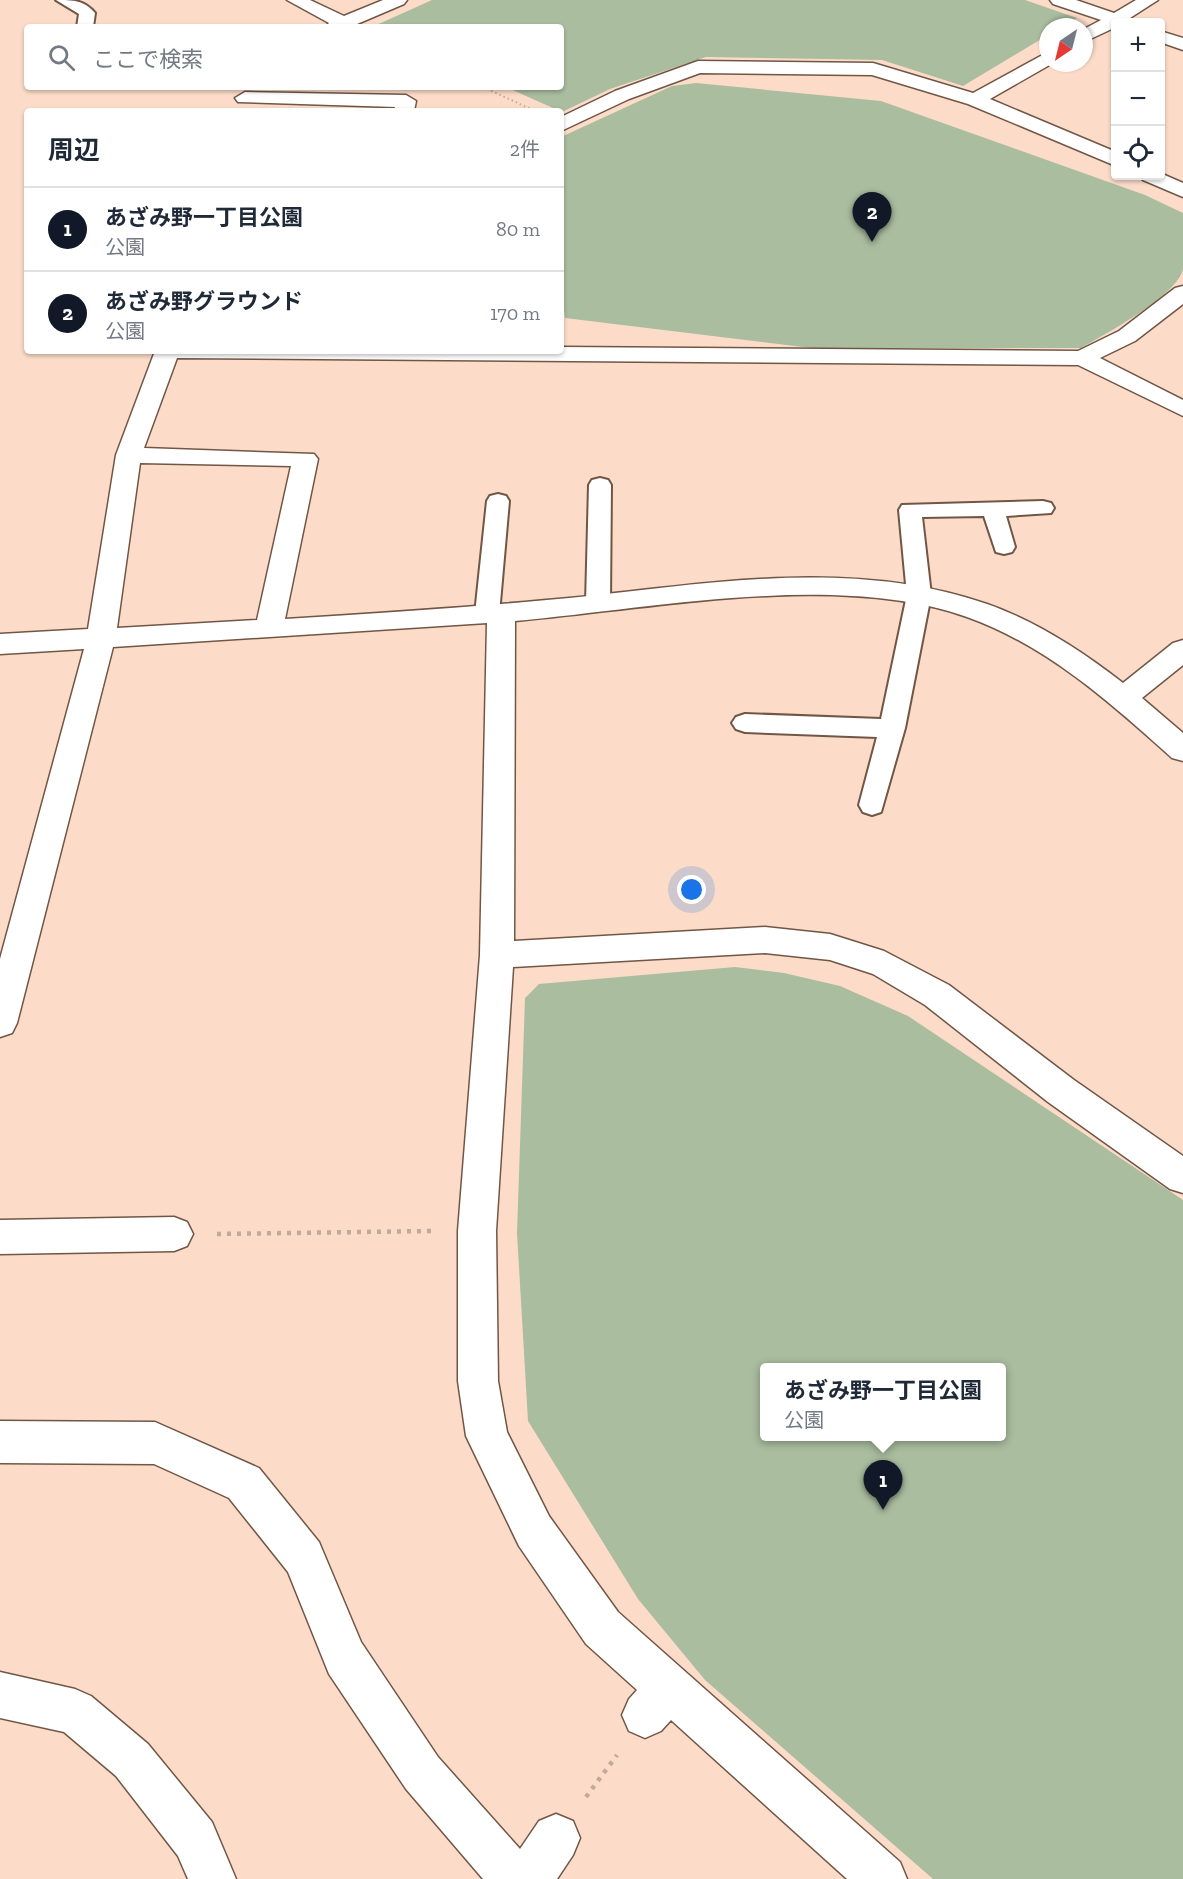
<!DOCTYPE html>
<html lang="ja">
<head>
<meta charset="utf-8">
<style>
	:root { --surface:#fff; --page:#f2f2f3; --text:#1f2937; --muted:#747a83; --line:#e0e1e3; --accent:#111827 }
	body { margin:0; font-family:"Zilla Slab","Noto Sans JP",serif; background:var(--page); color:var(--text) }
	.controls { position:absolute; right:18px; top:18px; display:grid; overflow:hidden; border-radius:6px; box-shadow:0 2px 4px #0004 }
	.controls button { width:54px; height:54px; display:grid; place-items:center; padding:0; border:0; border-bottom:2px solid var(--line); background:var(--surface); color:var(--text); font:30px sans-serif }
	.compass { position:absolute; left:1039px; top:18px; width:54px; height:54px; border-radius:50%; background:var(--surface); box-shadow:0 2px 4px #0004; rotate:215deg }
	.you { position:absolute; left:692px; top:890px; width:21px; height:21px; margin:-15px; border:4px solid #fff; border-radius:50%; background:#1a73e8; box-shadow:0 0 0 9px #1a73e833 }
	.badge { display:grid; place-items:center; width:39px; height:39px; border-radius:50%; background:var(--accent); color:#fff; font-size:20px; font-weight:700 }
	.pin { position:absolute; translate:-50% -50px; filter:drop-shadow(0 2px 3px #0008) }
	.pin::after { content:''; position:absolute; top:32px; width:21px; height:18px; background:inherit; clip-path:polygon(0 0,100% 0,50% 100%) }
	.popup { position:absolute; left:760px; top:1363px; width:246px; height:78px; box-sizing:border-box; display:grid; place-content:center; border-radius:6px; background:var(--surface); filter:drop-shadow(0 2px 4px #0005); font-size:20px; white-space:nowrap; color:var(--muted) }
	.popup b { font-size:22px; color:var(--text) }
	.popup::after { content:''; position:absolute; left:50%; top:100%; margin-left:-12px; border:12px solid transparent; border-top-color:var(--surface) }
	.list { margin:0; padding:0; list-style:none }
	h2 { display:flex; justify-content:space-between; align-items:center; height:78px; margin:0; padding:0 24px; font-size:26px }
	h2 small { font-size:20px; font-weight:400; color:var(--muted) }
	.list li { display:grid; grid-template-columns:39px 1fr auto; gap:18px; align-items:center; box-sizing:border-box; height:84px; padding:0 24px; border-top:2px solid var(--line) }
	.list b { display:block; font-size:22px; white-space:nowrap }
	.list p { margin:0; font-size:20px; white-space:nowrap; color:var(--muted) }
	.list em { font-size:20px; font-style:normal; color:var(--muted) }
	.icon { flex:none; width:33px; height:33px; fill:none; stroke:currentColor; stroke-width:2; stroke-linecap:round; stroke-linejoin:round }
	.map { position:relative; flex:none; width:1183px; height:1879px; overflow:hidden }
	.search { position:absolute; background:var(--surface); box-shadow:0 2px 4px #0004; left:24px; top:24px; width:540px; height:66px; display:flex; align-items:center; gap:15px; box-sizing:border-box; padding:0 21px; border-radius:6px; color:var(--muted); font-size:22px }
	.panel { position:absolute; background:var(--surface); box-shadow:0 2px 4px #0004; left:24px; top:108px; width:540px; height:246px; border-radius:6px }
	.map>svg:first-child { display:block }
</style>
</head>
<body>
<div class="map">
<svg width="1183" height="1879" viewBox="0 0 1183 1879">
	<rect width="100%" height="100%" fill="#fcdcc9"/>
	<path fill="#aabd9f" fill-rule="evenodd" d="M432 0H1025L1077 18 1062 27H1048V35L963 86 882 60 706 57 610 89 562 112 506 87H561V27H372Z
		M696 83 881 101 1145 195 1183 213C1183 230 1183 252 1183 269 1178 295 1104 335 1081 348H811L565 318 561 289V137L672 86Z
		M735 967 784 973 840 986 908 1016 1183 1200V1879H933L705 1680 638 1599 528 1421 517 1233 525 998 539 984ZM764 1368H1002V1436H764Z"/>
	<g fill="none" stroke-linecap="round" stroke-linejoin="round">
		<g stroke="#715645" stroke-width="4">
			<path id="lane" d="M56 0C73 0 84 0 95 13L93 27H77L79 14Z
				M600 478 608 480 611 485 610 603 606 609 598 611 590 609 586 603 589 485 592 480Z
				M498 494 506 496 509 501 499 614 495 620 487 622 479 620 475 614 487 501 490 496Z
				M1043 501 1051 503 1054 508 1051 513 1006 516 1015 547 1012 552 1004 554 996 552 984 516 922 517 931 595 905 728 881 812 872 815 863 812 859 805 877 737 745 732 736 729 732 723 736 717 745 714 881 719 907 595 899 510 902 505Z"/>
		</g>
		<g stroke="#715645" stroke-width="3">
			<path id="street" d="M287 0H310L344 16 383 0H407L404 4 350 27H325L329 23Z
				M1050 0H1076L1114 13 1136 0H1158L1130 18 1133 22H1116V27L1084 42V29L1101 20 1053 4Z
				M1160 31 1183 38V50L1160 42Z
				M1048 52V63H1053L990 99 1116 152V166L968 104 872 75 700 73 629 99 561 131V117L615 91 698 61 873 63 973 93Z
				M245 92 406 95 416 101 414 111H394L395 107 238 102 235 98Z
				M1160 173 1183 183V197L1143 180 1140 176H1160Z
				M1183 286V304L1135 341 1100 358 1183 400V416L1078 365 177 358 144 448 314 454 318 459 285 619C380 613 475 607 569 598 707 584 852 557 987 604 1036 621 1082 651 1123 683L1173 643 1183 640V665L1142 698 1183 733V761L1172 758C1111 703 1046 645 967 617 836 571 652 609 515 621L514 941 765 927 830 934 884 951 949 985 1074 1080 1183 1156V1193L1170 1189 1048 1102 925 1005 873 974 830 960 765 953 513 967 496 1231 498 1381 507 1432 549 1516 618 1612 900 1862 907 1879H847L671 1720 661 1731 645 1738 629 1731 622 1715 629 1699 637 1690 586 1644 519 1546 466 1436 458 1381V1231L480 955 487 623 113 647 17 1023 12 1033 0 1037V959L84 649 0 654V634L88 629 116 455 155 351H561V347L1078 351 1119 331 1175 288ZM140 463 291 466 257 620 117 628Z
				M174 1217 187 1222 193 1234 187 1246 174 1251 0 1254V1220Z
				M0 1421 155 1422 259 1468 319 1542 361 1642 438 1757 520 1849 539 1821 556 1814 573 1821 580 1838 573 1855 557 1879H483L406 1789 329 1674 288 1572 229 1498 154 1464 0 1463Z
				M0 1672 75 1689 91 1696 148 1744 212 1822 236 1879H188L178 1856 116 1776 64 1732 0 1718Z"/>
		</g>
		<path stroke="#c2a999" stroke-width="2" stroke-dasharray="1.5 3" stroke-linecap="butt" d="M483 87 535 111"/>
		<path stroke="#c2a999" stroke-width="4.5" stroke-dasharray="4 6" stroke-linecap="butt" d="M217 1234 432 1231
			M586 1797 617 1755"/>
		<use href="#lane" fill="#fff" fill-rule="evenodd"/>
		<use href="#street" fill="#fff" fill-rule="evenodd"/>
	</g>
</svg>
<div class="controls">
<button>+</button>
<button>−</button>
<button><svg class="icon" aria-label="locate" viewBox="0 0 24 24"><circle cx="12" cy="12" r="6"/><path d="M12 2v4M12 18v4M2 12h4M18 12h4"/></svg></button>
</div>
<svg class="compass" viewBox="-18 -18 36 36"><path d="M0-13l5 13h-10z" fill="#e53935"/><path d="M0 13l5-13h-10z" fill="#747a83"/></svg>
<div class="you"></div>
<div class="pin badge" style="left:883px;top:1510px">1</div>
<div class="popup"><b>あざみ野一丁目公園</b>公園</div>
<div class="pin badge" style="left:872px;top:242px">2</div>
<div class="search"><svg class="icon" aria-label="search" viewBox="0 0 24 24"><circle cx="10" cy="10" r="6"/><path d="M15 15l6 6"/></svg>ここで検索</div>
<section class="panel">
<h2>周辺<small>2件</small></h2>
<ul class="list">
<li><span class="badge">1</span><div><b>あざみ野一丁目公園</b><p>公園</p></div><em>80 m</em></li>
<li><span class="badge">2</span><div><b>あざみ野グラウンド</b><p>公園</p></div><em>170 m</em></li>
</ul>
</section>
</div>
</body>
</html>
